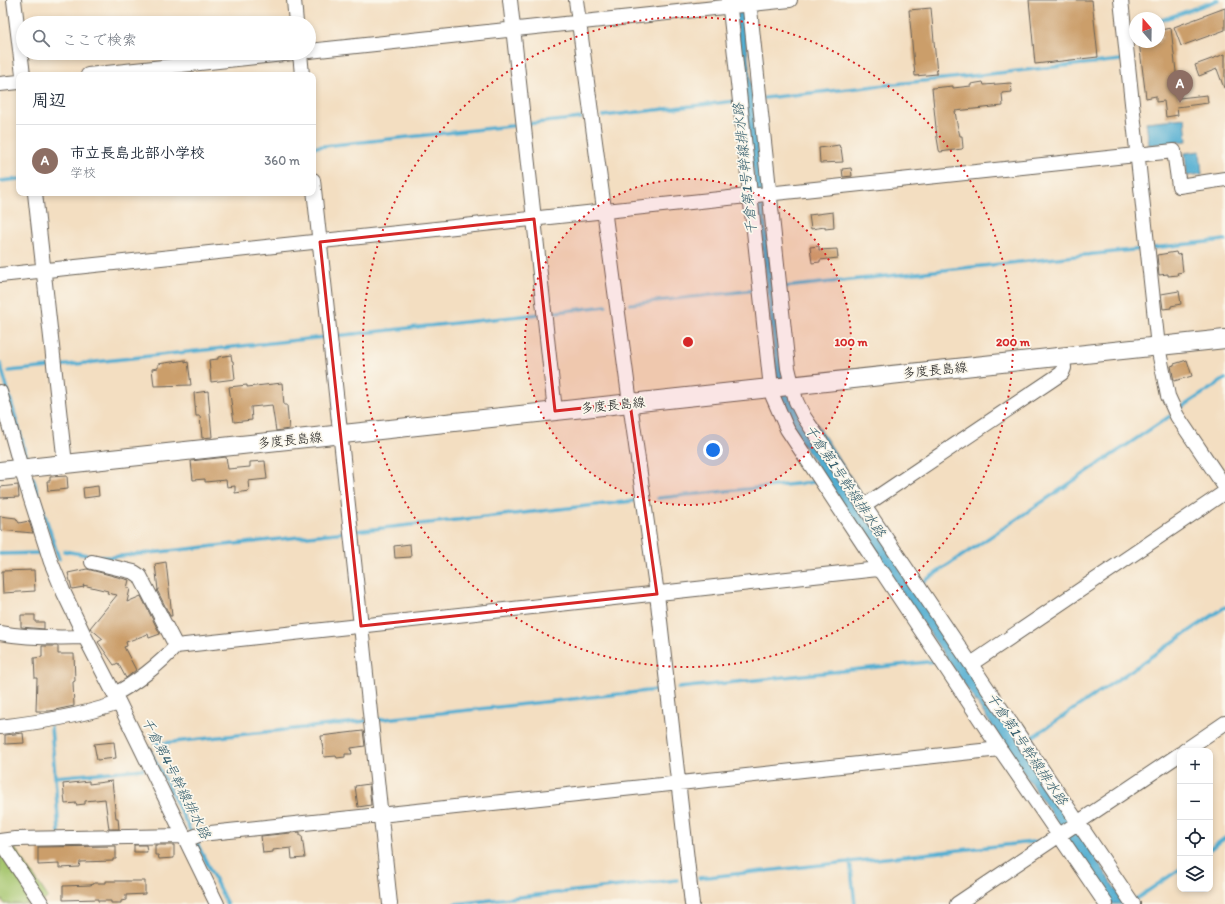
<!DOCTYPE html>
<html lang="ja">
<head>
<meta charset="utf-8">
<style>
	:root { --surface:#fff; --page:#f6f6f7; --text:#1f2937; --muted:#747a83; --line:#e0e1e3; --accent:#1a73e8 }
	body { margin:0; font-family:Itim,"Klee One",sans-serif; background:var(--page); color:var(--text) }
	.controls { position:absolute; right:12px; bottom:12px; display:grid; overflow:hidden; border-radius:8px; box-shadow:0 2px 6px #0003 }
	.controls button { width:36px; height:36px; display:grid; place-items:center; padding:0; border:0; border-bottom:1px solid var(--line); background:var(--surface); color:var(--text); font:20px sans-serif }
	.compass { position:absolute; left:1129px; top:12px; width:36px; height:36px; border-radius:50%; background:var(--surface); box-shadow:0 2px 6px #0003; rotate:340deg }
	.you { position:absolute; left:713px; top:450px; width:14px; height:14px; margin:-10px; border:3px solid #fff; border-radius:50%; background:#1a73e8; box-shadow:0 0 0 6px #1a73e833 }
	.badge { display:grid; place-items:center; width:26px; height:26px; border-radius:50%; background:var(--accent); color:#fff; font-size:13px; font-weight:700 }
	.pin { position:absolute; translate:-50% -33px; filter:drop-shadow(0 1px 2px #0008) }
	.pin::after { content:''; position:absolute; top:21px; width:14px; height:12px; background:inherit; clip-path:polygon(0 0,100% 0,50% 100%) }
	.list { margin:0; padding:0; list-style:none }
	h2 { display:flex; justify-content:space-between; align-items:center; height:52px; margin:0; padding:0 16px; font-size:17px }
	h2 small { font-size:13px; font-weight:400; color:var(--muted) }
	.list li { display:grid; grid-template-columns:26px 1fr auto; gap:12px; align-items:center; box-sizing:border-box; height:72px; padding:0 16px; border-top:1px solid var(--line) }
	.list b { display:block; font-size:15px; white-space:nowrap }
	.list p { margin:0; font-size:13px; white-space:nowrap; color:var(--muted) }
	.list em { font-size:13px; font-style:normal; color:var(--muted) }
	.icon { flex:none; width:22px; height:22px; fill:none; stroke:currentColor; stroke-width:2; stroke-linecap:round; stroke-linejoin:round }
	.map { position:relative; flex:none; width:1225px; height:904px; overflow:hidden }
	.search { position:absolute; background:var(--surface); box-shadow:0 2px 6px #0003; left:16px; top:16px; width:300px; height:44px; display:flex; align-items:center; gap:10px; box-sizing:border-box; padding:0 14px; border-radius:22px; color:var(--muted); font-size:15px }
	.panel { position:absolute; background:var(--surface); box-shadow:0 2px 6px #0003; left:16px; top:72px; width:300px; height:124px; border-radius:8px }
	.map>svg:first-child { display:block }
</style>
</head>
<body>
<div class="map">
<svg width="1225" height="904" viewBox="0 0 1225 904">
	<rect width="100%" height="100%" fill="#fbf7ec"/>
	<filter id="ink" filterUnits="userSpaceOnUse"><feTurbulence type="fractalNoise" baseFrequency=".025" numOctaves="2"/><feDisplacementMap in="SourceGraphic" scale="8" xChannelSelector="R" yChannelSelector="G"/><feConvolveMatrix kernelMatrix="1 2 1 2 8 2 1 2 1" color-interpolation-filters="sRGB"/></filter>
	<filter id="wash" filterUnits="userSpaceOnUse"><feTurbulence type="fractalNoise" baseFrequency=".012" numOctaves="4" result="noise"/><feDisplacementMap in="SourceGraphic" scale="16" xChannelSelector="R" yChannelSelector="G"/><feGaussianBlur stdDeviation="0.9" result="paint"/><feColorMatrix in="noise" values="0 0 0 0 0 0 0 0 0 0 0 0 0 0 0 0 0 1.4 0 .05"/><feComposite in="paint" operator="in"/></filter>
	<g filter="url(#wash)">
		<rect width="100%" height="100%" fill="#f3dec1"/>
		<path fill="#a6c66e" stroke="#617145" d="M12 844 48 897 43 902 11 845Z
			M0 846 38 904H5L0 897Z"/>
		<path fill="#53aed1" stroke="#386576" d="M734 0H742L782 370 1125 904H1112L795 433 779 398Z
			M1185 118 1187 141 1149 145 1146 122Z
			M1200 151 1202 174 1187 176 1185 153Z"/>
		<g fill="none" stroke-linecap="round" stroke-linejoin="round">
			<path stroke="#53aed1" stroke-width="3.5" d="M1159 21 1218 0
				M764 98 1121 60
				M603 116 736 101
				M527 124 581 118
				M315 147 520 125
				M0 181 19 179
				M1153 248 1225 240
				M784 287 1142 249
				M630 304 756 290
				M548 313 606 306
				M335 336 540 314
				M0 363 28 461
				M58 366 325 337
				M9 371 50 367
				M1179 409 1225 379
				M33 478 59 559
				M658 498 815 482
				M355 531 633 501
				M64 551 99 557H112L346 532
				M0 554 41 553
				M923 582 1170 416
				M678 688 937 661
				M375 720 657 690
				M51 727 55 777
				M1028 740 1225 607
				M155 744 366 721
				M149 748 192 834
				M59 832 55 777 143 769
				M195 839 227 904
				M1210 849 1225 838
				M850 861 855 904
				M699 878 1042 841
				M1136 899 1180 869
				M454 904 677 880"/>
		</g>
		<g id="blocks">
			<path fill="#cb9e6b" d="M1029 0H1092L1098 57 1035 64Z
				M931 8 937 74 915 76 909 10Z
				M1225 8V30L1181 46 1174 27Z
				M1171 28 1179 98 1207 95 1208 103 1177 107 1178 115 1166 117 1164 101 1156 102V96L1146 98 1139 42H1159V39L1162 38 1160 30Z
				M1225 54V88H1224L1217 69 1199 76 1195 65Z
				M983 82 984 85 1011 83 1012 92 1002 93 1003 106 955 111 957 124 960 136H962L963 148 962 149 940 152 939 150 937 138 932 88 953 86V88L971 86V84Z
				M839 145 840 148H841L843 162 820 163 819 148Z
				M851 168 852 176 843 177 842 169Z
				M833 212 834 228 825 229V227L811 229 809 215Z
				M819 246V250L837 249 838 258 820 260V262L812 263 810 247Z
				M1176 252 1177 255 1181 254 1183 272 1177 273 1178 275 1168 276V274L1159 275 1157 255Z
				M1179 291 1181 304 1171 306V308L1163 309 1161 294Z
				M231 355 232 361H233L235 379 211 382 209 360 218 359V357Z
				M185 360V363L188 362 191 385 154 386 152 369 158 368V364Z
				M1187 360 1192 376 1174 381 1171 366 1174 365V364Z
				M282 383 284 405H287L289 429 276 431 272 405 251 407 252 420 234 422 229 387 247 385V387Z
				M208 391 212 437 202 438 200 416H196L194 393Z
				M226 457 228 469 250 467V462L265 461 267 479 248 481 249 491 235 493V486L227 487 226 480 205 482V479L193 480 191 461Z
				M67 476 68 489 48 491 47 481H50V477Z
				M18 485 19 497 0 498V487Z
				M98 486 99 496 84 498 83 488Z
				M0 516 16 518 19 523 29 521 33 533 0 530Z
				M410 544 411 557 395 558 394 546Z
				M166 562 172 616H170L157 590H158L155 564Z
				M87 569 129 580 127 588 130 589 127 602 141 596 160 634 149 638 148 634 126 642 127 646 124 647 136 670 126 678 118 663 114 665 98 642 103 639 90 628 117 595 107 593 108 591 83 585 84 587 72 589 68 573Z
				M34 570 35 591 3 593 2 571Z
				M21 615H35V622H44V629L21 627Z
				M42 646H58V654H74L75 681 73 682 74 706 50 711H36L37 678H35L34 658 42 657Z
				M363 731 365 746 351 748 352 754H345V757L337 758 336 756 324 757 321 736Z
				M23 733 24 743 5 744V735Z
				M114 742 116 758 97 760 94 744Z
				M89 781V784L112 781 116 818H118L119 829H109L105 799 85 801V804L76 805V803L65 804 63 784Z
				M369 784 371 805 358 807 355 786Z
				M300 832V836H302L305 858 292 859 291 848 273 850V852L263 853 261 836Z
				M134 845H146L147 852H134Z
				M155 845H174V858L159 859 158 855H155Z
				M116 846V859H113V861L80 862 79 867 59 868V864L38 865V847Z
				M106 881H145V894L126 895V900L121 901V903H111V901H98V899L63 900V886L90 885 94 884V883H106Z"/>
		</g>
	</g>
	<g filter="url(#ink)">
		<use href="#blocks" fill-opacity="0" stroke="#676056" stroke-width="1"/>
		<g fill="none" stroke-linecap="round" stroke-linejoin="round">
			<g stroke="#676056" stroke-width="16">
				<path id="minor" d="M14 0 23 75
					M294 0 296 23
					M510 0 555 411
					M576 0 630 403 657 594 692 904
					M729 0 771 388 773 397 787 429 873 559 878 569 883 573 1000 749 1106 904
					M749 0 788 368 796 401 804 417 1133 904
					M1121 0 1158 347 1168 396 1177 416 1225 487
					M309 51 790 0
					M300 53 302 75
					M88 75 293 53
					M0 84 19 82
					M313 180 361 626 390 904
					M35 193 65 464
					M0 275 1174 151 1179 186 1225 179
					M0 392 21 468 51 562 63 591 85 637 119 703 217 904
					M864 506 1062 373 1064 368 1063 356
					M92 562 134 572 140 576 176 646
					M0 633C28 638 56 638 85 637
					M971 664 1225 492
					M114 694C134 685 162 662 176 646L878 569
					M0 727C40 722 80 716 119 703
					M1184 751 1225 723
					M186 840 201 834 1000 749
					M0 841 15 839 184 836
					M0 841 42 904
					M957 904 1180 754"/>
			</g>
			<g stroke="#676056" stroke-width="20">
				<path id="major" d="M0 471 1225 339"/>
			</g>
			<use href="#minor" stroke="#fff" stroke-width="14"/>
			<use href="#major" stroke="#fff" stroke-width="18"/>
		</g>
	</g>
	<path fill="none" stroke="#d62828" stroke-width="3" stroke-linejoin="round" d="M534 219 555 411 630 403 657 594 361 626 320 242Z"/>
	<circle cx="688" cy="342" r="163" fill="#d62828" fill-opacity=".12"/>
	<g fill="none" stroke="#d62828" stroke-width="2" stroke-dasharray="2 4">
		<circle cx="688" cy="342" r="163"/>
		<circle cx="688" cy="342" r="325"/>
	</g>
	<g text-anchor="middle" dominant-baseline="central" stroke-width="3.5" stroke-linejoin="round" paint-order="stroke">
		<g font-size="13" fill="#1c1c1c" stroke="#fbf7ec">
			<text transform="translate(935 370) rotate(-6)">多度長島線</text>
			<text transform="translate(613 405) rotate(-6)">多度長島線</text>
			<text transform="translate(290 440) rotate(-6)">多度長島線</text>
		</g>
		<g font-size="14" font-style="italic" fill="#355e6d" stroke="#fbf7ec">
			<text transform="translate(745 169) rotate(-96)">千倉第1号幹線排水路</text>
			<text transform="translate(845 481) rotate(56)">千倉第1号幹線排水路</text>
			<text transform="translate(1027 749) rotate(56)">千倉第1号幹線排水路</text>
			<text transform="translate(176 778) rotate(63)">千倉第4号幹線排水路</text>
		</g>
	</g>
	<circle cx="688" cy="342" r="6" fill="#d62828" stroke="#fbf7ec" stroke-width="2"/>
	<g font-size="12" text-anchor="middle" font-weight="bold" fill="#d62828" stroke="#fbf7ec" stroke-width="3.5" stroke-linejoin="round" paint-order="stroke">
		<text x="851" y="346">100 m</text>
		<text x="1013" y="346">200 m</text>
	</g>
</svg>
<div class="controls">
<button>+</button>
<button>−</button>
<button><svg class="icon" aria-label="locate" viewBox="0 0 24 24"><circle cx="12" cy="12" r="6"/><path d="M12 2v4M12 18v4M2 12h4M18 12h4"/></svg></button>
<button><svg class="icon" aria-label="layers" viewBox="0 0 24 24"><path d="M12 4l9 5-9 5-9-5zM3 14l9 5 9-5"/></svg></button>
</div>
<svg class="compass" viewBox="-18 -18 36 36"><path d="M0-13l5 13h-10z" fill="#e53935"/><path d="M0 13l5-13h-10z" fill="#747a83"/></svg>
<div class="you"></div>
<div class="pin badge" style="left:1180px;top:103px;background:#8d6e63">A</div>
<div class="search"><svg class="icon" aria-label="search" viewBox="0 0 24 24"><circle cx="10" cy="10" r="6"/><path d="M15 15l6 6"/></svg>ここで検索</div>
<section class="panel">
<h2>周辺<small></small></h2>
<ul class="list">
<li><span class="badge" style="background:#8d6e63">A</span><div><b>市立長島北部小学校</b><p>学校</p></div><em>360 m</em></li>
</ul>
</section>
</div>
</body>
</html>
